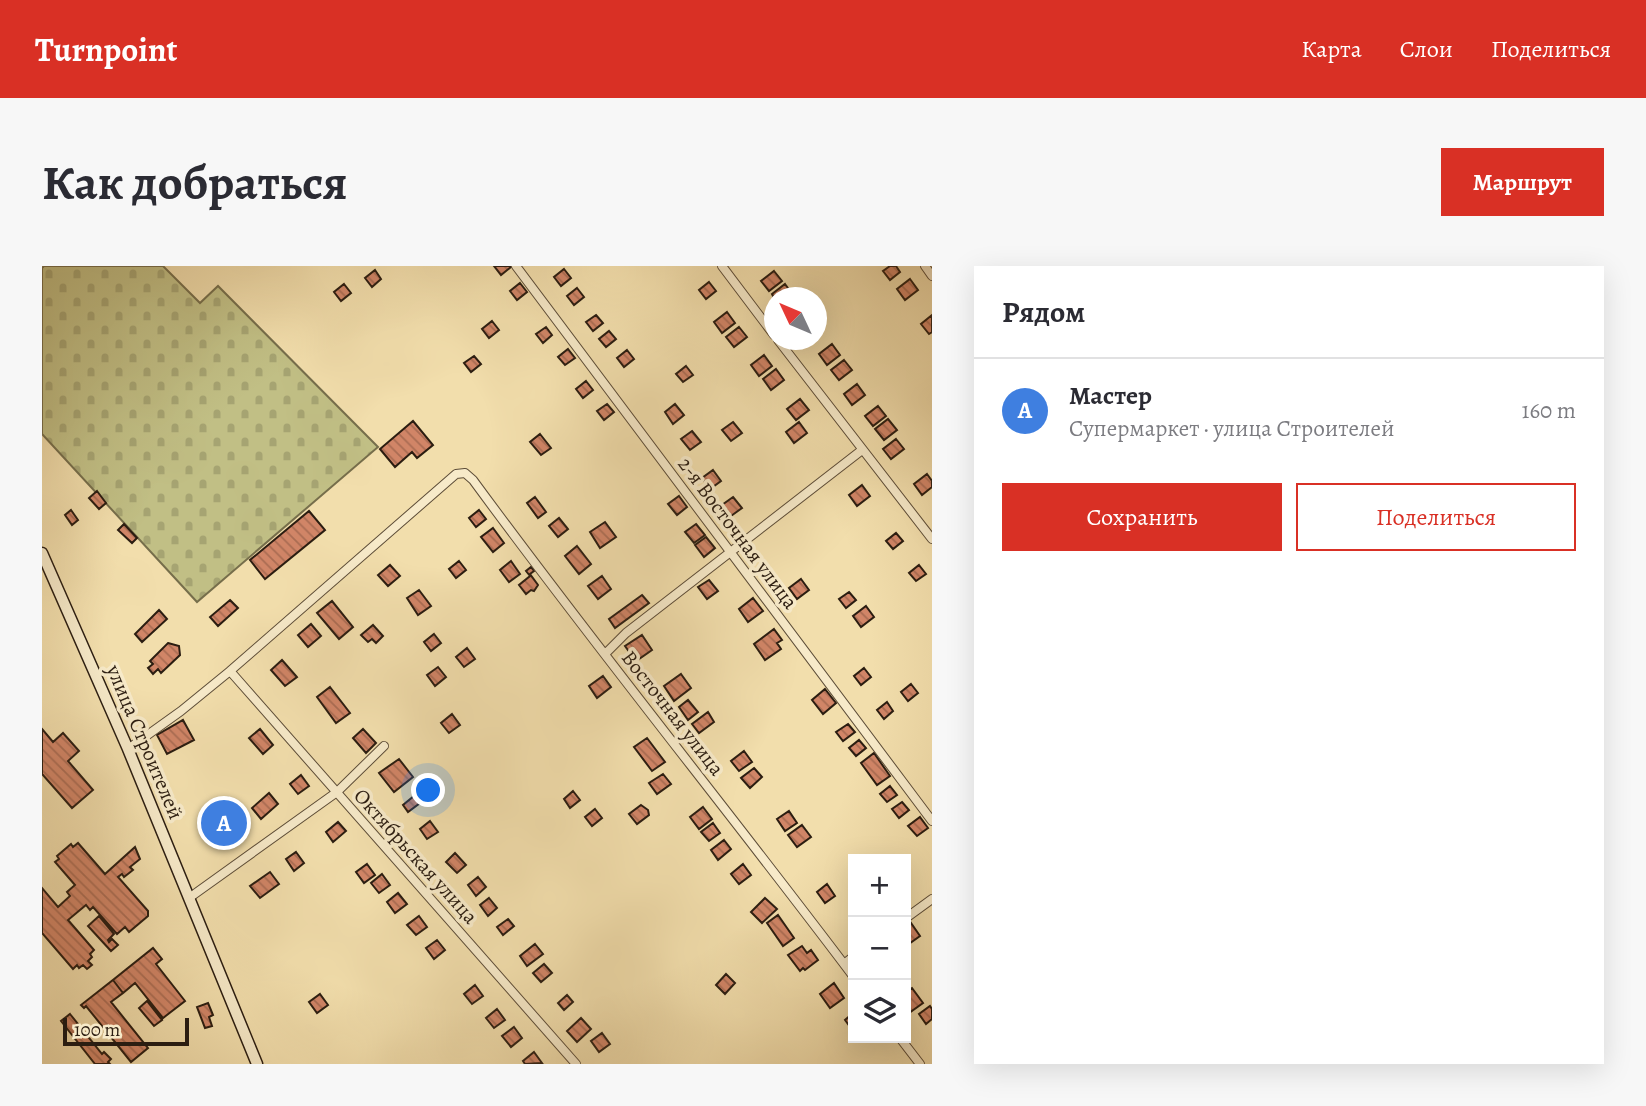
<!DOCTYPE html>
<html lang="ru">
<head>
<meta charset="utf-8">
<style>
	:root { --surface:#fff; --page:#f7f7f7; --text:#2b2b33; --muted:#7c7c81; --line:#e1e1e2; --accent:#d93025 }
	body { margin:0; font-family:Alegreya,serif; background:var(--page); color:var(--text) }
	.controls { position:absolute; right:21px; bottom:21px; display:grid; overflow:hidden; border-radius:0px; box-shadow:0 7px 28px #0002 }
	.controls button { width:63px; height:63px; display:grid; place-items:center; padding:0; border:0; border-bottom:2px solid var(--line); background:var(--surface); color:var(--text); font:35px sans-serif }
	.compass { position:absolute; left:722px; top:21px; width:63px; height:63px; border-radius:50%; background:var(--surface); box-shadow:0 7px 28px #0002; rotate:314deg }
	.scale { position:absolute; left:21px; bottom:18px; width:126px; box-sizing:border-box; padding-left:7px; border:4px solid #2b1d11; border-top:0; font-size:19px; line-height:24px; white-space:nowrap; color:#2b1d11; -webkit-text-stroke:5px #f7eac9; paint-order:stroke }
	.you { position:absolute; left:387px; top:525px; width:24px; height:24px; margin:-18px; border:5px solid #fff; border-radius:50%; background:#1a73e8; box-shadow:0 0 0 10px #1a73e833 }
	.badge { display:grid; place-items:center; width:46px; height:46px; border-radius:50%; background:var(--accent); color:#fff; font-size:23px; font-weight:700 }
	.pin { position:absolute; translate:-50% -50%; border:4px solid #fff; box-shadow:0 2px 7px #0006 }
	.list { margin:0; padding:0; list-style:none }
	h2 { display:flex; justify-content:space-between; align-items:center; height:91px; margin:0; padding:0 28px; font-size:30px }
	h2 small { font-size:23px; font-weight:400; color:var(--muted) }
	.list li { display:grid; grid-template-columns:46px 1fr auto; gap:21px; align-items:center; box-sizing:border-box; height:105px; padding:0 28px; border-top:2px solid var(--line) }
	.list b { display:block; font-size:26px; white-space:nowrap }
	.list p { margin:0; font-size:23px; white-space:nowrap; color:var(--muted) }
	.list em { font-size:23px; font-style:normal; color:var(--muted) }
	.actions { display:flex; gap:14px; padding:21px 28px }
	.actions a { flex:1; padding:16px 0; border:2px solid var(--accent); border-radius:0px; text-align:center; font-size:24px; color:var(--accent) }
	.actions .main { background:var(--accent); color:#fff }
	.icon { flex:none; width:38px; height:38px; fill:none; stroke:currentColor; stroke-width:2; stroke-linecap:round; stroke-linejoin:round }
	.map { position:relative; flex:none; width:890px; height:798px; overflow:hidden; border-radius:0px }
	header { display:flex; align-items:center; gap:42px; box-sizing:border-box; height:98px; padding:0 35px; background:var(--accent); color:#fff }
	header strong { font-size:33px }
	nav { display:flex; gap:38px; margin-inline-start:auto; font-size:24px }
	.intro { display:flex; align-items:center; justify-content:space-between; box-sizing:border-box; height:168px; padding:0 42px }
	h1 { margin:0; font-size:49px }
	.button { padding:18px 32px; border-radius:0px; background:var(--accent); color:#fff; font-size:24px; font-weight:700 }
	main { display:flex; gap:42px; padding:0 42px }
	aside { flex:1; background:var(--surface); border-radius:0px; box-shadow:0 7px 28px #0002 }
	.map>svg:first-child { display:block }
</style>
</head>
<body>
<header>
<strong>Turnpoint</strong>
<nav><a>Карта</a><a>Слои</a><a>Поделиться</a></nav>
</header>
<div class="intro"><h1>Как добраться</h1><a class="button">Маршрут</a></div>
<main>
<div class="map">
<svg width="890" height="798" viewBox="0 0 890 798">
	<defs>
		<pattern id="cemetery-stones" width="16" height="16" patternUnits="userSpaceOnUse" patternTransform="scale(1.75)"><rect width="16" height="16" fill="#c1bf85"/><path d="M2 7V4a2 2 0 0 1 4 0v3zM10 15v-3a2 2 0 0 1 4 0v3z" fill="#a6a472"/></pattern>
		<pattern id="building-back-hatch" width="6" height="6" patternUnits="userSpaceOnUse" patternTransform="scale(1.75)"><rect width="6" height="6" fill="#d18567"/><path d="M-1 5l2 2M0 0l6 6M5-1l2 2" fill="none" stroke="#aa6c53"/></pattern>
	</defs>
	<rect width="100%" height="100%" fill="#f2deac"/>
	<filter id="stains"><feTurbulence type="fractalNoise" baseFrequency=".00286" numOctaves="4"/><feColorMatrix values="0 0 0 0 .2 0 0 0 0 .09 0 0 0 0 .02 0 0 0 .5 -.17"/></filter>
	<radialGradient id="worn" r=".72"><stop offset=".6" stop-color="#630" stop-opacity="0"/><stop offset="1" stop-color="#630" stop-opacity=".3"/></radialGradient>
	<path fill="url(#cemetery-stones)" stroke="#766e4b" stroke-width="2" d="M2 0H121L158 37 176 20 336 181 155 336 0 168V2Z"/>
	<path fill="url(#building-back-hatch)" stroke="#2b1d11" stroke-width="2" d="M452 0H468L469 1 459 9Z
		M848 0H854L858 6 848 14 841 5Z
		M522 3 529 12 519 20 512 11Z
		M333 4 339 13 330 21 323 12Z
		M732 5 740 15 727 25 719 15Z
		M868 13 876 24 863 34 855 23Z
		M667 16 674 25 664 33 657 24Z
		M478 17 485 26 475 34 468 25Z
		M302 18 309 27 299 35 292 26Z
		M743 18 751 29 747 32H732L730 28Z
		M535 22 542 31 532 39 525 30Z
		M685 46 693 57 680 67 672 56Z
		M554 49 561 57 551 65 544 56Z
		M890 49V66L887 68 879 58Z
		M450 55 457 64 447 72 440 63Z
		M504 61 510 69 501 77 494 68Z
		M697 61 705 71 692 81 684 71Z
		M567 65 574 73 564 81 557 73Z
		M790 78 798 89 785 99 777 88Z
		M526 83 533 92 523 99 516 91Z
		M585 84 592 93 582 101 575 92Z
		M722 89 730 100 717 110 709 99Z
		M432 90 439 98 429 106 422 97Z
		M802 94 810 104 797 114 789 104Z
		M644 100 651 109 641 116 634 108Z
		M734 103 742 114 729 124 721 113Z
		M544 115 551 124 541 132 534 123Z
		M815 118 823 129 810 139 802 128Z
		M758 133 767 144 754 154 745 143Z
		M565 138 572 146 562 154 555 145Z
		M633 138 642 149 631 158 623 146Z
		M836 140 844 150 831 160 823 150Z
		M846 153 855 164 842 174 833 163Z
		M371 155 391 179 375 192 370 186 353 201 338 183Z
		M691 156 700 167 689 175 680 164Z
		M757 156 765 167 752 177 744 166Z
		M650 165 659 176 648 184 639 173Z
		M498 168 509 182 499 189 488 176Z
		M854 173 862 183 849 193 841 183Z
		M671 204 679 215 668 223 660 212Z
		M885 208 890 215V221L880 229 872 218Z
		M820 219 828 230 815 240 807 229Z
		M55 225 64 237 57 243 47 232Z
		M637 230 645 241 635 249 626 238Z
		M493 231 504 246 496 252 485 237Z
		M691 231 700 242 689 250 680 239Z
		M29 244 36 254 30 259 23 249Z
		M437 244 444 253 434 261 427 252Z
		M267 245 283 264 223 313 208 294Z
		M517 252 526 263 516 271 507 260Z
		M563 256 574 271 558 282 548 266Z
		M82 258 95 272 90 277 76 264Z
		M654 258 663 269 652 277 643 266Z
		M451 262 462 277 451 286 439 271Z
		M854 267 861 275 851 283 844 275Z
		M664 271 673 282 662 291 653 279Z
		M535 280 549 298 537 308 523 290Z
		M417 295 424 304 414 312 407 303Z
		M469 295 478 308 467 316 458 304Z
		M348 299 358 310 346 320 336 309Z
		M877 299 884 308 874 315 867 307Z
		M489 301 492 305 488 308 496 319 492 325 489 324 484 328 477 319 488 310 484 305Z
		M560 310 569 323 556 333 546 320Z
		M759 313 767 324 755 333 747 322Z
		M667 314 676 325 665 333 656 321Z
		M377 324 389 340 376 349 365 332Z
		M807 326 814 334 804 342 797 333Z
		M600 329 607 337 573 362 567 353Z
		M711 332 721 345 706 356 697 343Z
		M188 334 196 342 176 360 168 351Z
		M290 335 311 361 297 373 275 347Z
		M824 340 832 351 819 361 811 350Z
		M117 344 125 353 100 376 93 368Z
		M269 358 279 370 266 381 256 369Z
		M331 359 341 370 334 377 330 373 326 376 319 369Z
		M732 363 740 374 735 377 739 383 723 394 712 378Z
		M392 368 399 377 389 385 382 376Z
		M600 369 610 384 597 393 592 385 588 387 583 380Z
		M126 377 137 380 138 389 119 407 116 403 111 408 106 402 111 398 108 395Z
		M425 382 433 393 422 401 414 391Z
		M240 394 255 411 243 420 229 404Z
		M396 401 404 411 393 420 385 409Z
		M822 402 829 411 819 419 812 410Z
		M639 408 649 422 632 435 622 420Z
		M561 410 569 421 555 432 547 420Z
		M869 418 876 427 866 435 859 426Z
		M288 421 308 447 294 457 275 431Z
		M783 423 794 437 781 448 770 434Z
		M646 434 656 446 646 454 637 441Z
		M845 436 851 445 842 453 835 444Z
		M666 446 672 456 657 467 650 458Z
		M410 448 418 459 407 467 399 457Z
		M141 454 152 474 125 488 115 469Z
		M806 458 813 466 801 475 794 466Z
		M0 463 11 476 21 467 37 485 26 495 51 524 30 542 0 508Z
		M218 463 231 479 221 488 207 472Z
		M321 463 334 477 324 487 311 472Z
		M605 472 623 496 610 505 592 481Z
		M817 474 824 482 814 490 807 482Z
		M702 485 710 496 697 505 689 495Z
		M832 487 848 510 835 519 819 497Z
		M357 493 371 511 352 526 337 507Z
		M712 502 720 511 708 522 699 512Z
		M621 508 629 518 615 528 607 517Z
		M259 509 267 520 256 528 248 518Z
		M848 520 855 529 845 536 838 528Z
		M531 525 538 534 528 542 522 533Z
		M227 527 236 538 219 553 210 542Z
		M372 530 378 537 366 546 361 539Z
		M186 532 207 555 178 582 157 559Z
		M860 536 867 544 857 552 850 543Z
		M599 539 606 544 607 549 595 558 587 548Z
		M661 541 670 553 657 563 648 551Z
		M553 543 560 552 550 560 543 551Z
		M747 545 755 557 743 565 735 553Z
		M878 551 886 562 875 570 866 560Z
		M388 555 396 566 385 573 378 563Z
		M296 556 304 565 291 576 284 566Z
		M671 557 678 567 667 575 659 566Z
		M760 559 769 571 755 581 746 569Z
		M682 574 689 583 676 594 669 584Z
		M36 577 63 608 93 581 98 593 88 601 91 604 82 611 80 608 76 611 106 645V650L87 666 83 661 75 668 51 641 48 644 44 639 26 654 52 684 48 688 50 691 46 695 50 699 45 703 41 699 37 702 35 699 31 703 0 667V622L16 641 28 630 25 626 33 619 13 596 17 593 15 590 29 578 31 581Z
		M254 586 262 597 252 605 244 593Z
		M413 587 424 599 415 607 404 596Z
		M325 598 333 609 322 617 314 606Z
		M701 598 709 609 697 618 689 608Z
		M228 606 237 618 218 632 208 620Z
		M340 608 348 619 337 627 329 617Z
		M436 611 444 621 434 630 426 619Z
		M785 618 793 630 783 637 775 626Z
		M356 627 365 638 353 647 345 636Z
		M447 632 455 642 446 650 438 639Z
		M723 632 735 643 720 657 709 646Z
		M736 649 752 672 741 680 725 657Z
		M57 650 72 668 66 674 67 676 70 673 76 679 69 685 46 660Z
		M377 650 385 661 374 669 365 659Z
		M466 653 472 660 461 669 455 661Z
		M867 654 878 670 864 680V656Z
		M395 674 403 684 392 693 384 682Z
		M493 678 501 688 485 700 478 690Z
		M760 680 765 687 769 684 776 694 763 704 761 702 758 705 746 689Z
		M111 682 120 693 114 698 143 735 121 752 93 717 81 727 71 714Z
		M502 698 510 707 499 716 491 707Z
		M684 708 693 717 683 728 674 719Z
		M71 714 81 727 69 736 106 782 89 796 44 740 42 742 39 739Z
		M792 717 802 732 788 742 778 728Z
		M433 719 441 730 430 738 422 728Z
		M870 722 881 737 867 747 864 742V726Z
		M278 728 286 739 275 747 267 736Z
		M525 729 531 736 522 744 516 737Z
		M105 735 120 754 112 760 97 742Z
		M166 737 171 749 167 751 170 760 163 762 155 741Z
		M888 740 890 743V753L884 758 877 748Z
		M455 743 463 754 452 762 444 752Z
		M811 747V765L803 754Z
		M28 748 60 788 62 786 69 793 66 796 68 798H53L19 755Z
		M539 752 549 763 535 776 525 765Z
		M472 761 480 772 469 781 460 770Z
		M560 767 568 778 557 786 549 775Z
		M492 786 500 797 483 798 481 795Z"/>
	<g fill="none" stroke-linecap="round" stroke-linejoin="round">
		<g stroke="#5d4d38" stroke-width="10">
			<path id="minor" d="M474 0 890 555
				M680 0 732 69
				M883 0 890 10
				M736 74 890 273
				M563 388 584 367 820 184
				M188 405 534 798
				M86 483 139 445 188 405 414 208 423 207 431 214C554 382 686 544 811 710
				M147 632 295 526 342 480
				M864 652 890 633
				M802 698 811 691
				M858 772 878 798"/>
		</g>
		<g stroke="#2b1d11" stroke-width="13">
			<path id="secondary" d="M0 287 86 483 215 798"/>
		</g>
		<use href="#minor" stroke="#f7eac9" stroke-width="8"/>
		<use href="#secondary" stroke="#f7eac9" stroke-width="10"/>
	</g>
	<g text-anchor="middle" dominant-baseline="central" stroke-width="7" stroke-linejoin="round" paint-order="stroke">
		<g font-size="21" fill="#2b1d11" stroke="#f7eac9">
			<text transform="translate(696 267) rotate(53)">2-я Восточная улица</text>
			<text transform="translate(631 447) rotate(52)">Восточная улица</text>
			<text transform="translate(103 476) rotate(67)">улица Строителей</text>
			<text transform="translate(374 590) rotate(48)">Октябрьская улица</text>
		</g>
	</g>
	<rect width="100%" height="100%" filter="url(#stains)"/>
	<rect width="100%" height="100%" fill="url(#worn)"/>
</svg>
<div class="controls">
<button>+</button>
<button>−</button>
<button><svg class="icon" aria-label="layers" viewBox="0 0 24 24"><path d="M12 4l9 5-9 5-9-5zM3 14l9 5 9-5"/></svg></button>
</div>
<svg class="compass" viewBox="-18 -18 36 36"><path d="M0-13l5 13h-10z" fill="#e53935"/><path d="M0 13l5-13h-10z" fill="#7c7c81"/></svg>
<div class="scale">100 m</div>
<div class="you"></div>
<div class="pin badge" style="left:182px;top:557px;background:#3f7fe0">A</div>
</div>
<aside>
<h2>Рядом<small></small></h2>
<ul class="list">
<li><span class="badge" style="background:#3f7fe0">A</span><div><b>Мастер</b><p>Супермаркет · улица Строителей</p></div><em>160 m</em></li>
</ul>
<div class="actions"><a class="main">Сохранить</a><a>Поделиться</a></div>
</aside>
</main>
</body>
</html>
